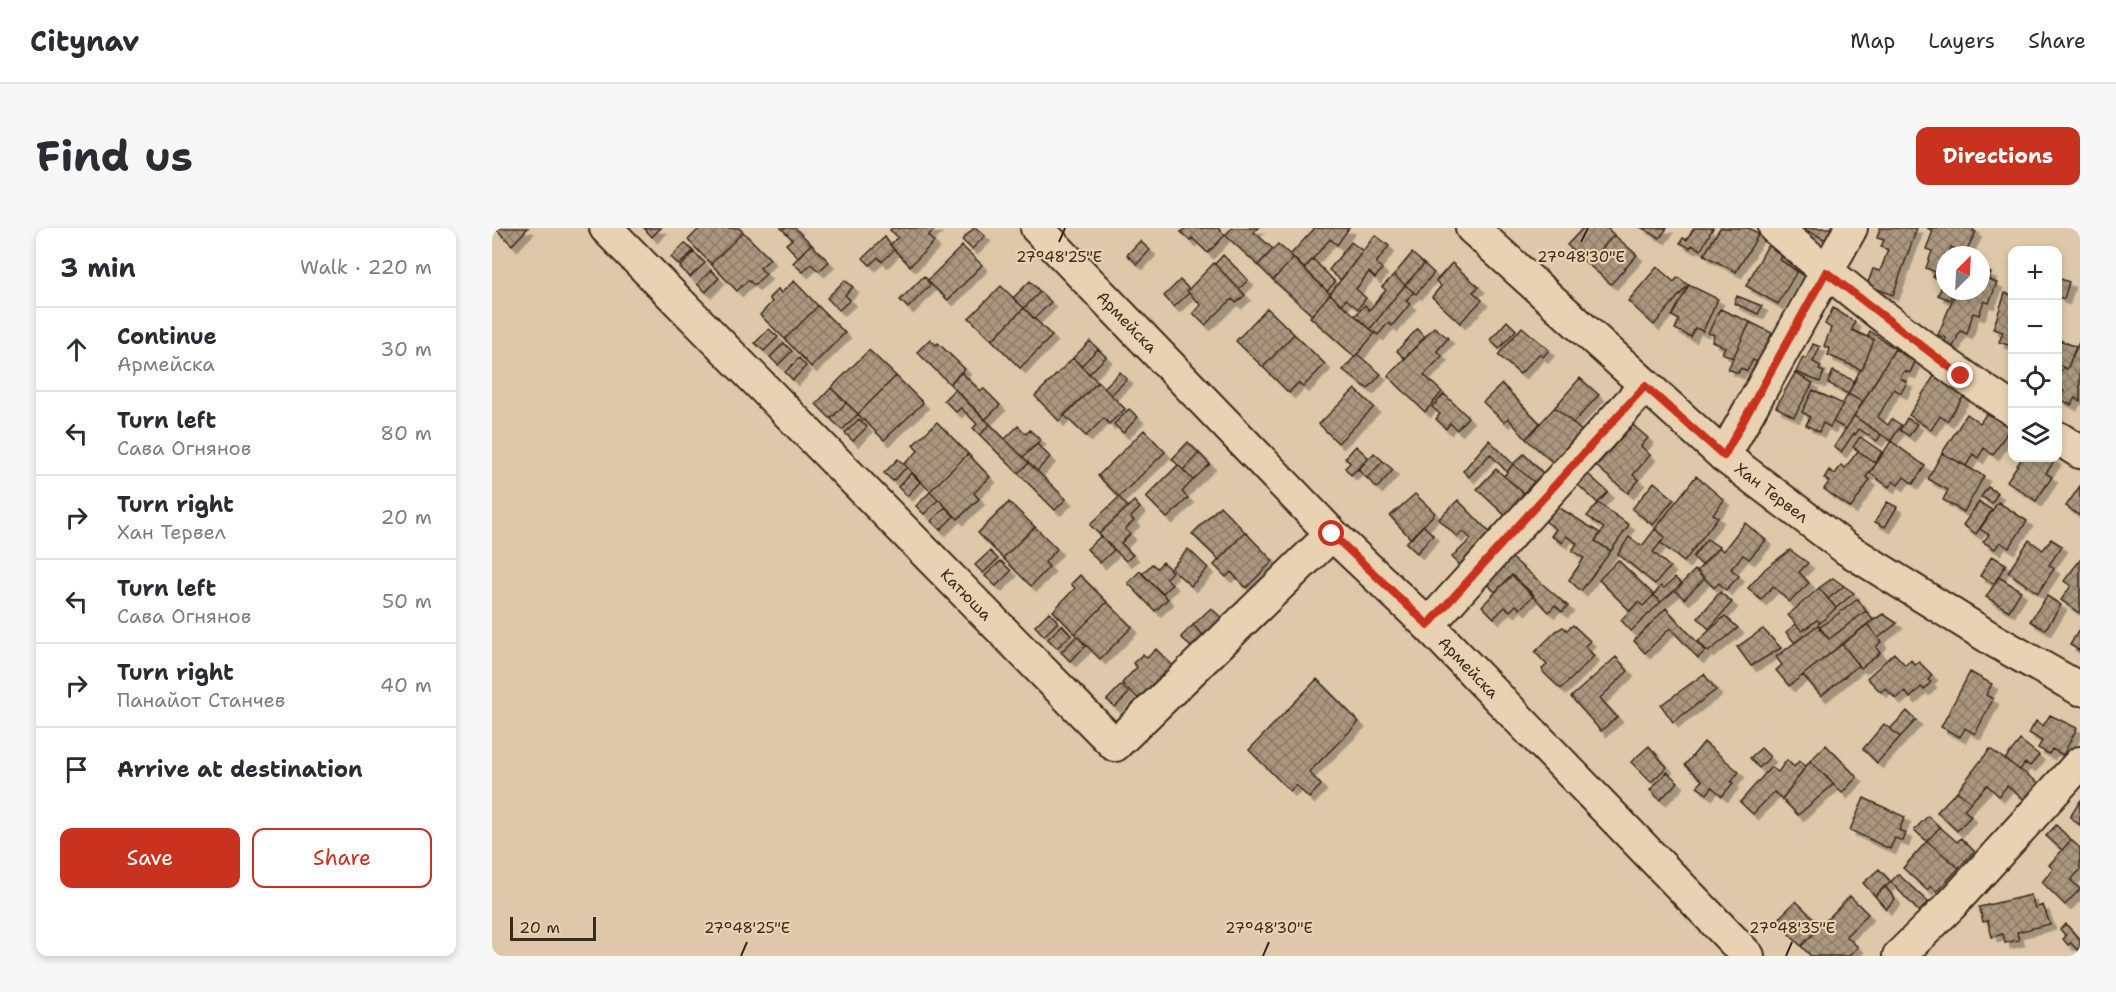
<!DOCTYPE html>
<html lang="en">
<head>
<meta charset="utf-8">
<style>
	:root { --surface:#fff; --page:#f7f7f7; --text:#2b2b33; --muted:#7c7c81; --line:#e1e1e2; --accent:#c8321e }
	body { margin:0; font-family:"Shantell Sans",sans-serif; background:var(--page); color:var(--text) }
	.controls { position:absolute; right:18px; top:18px; display:grid; overflow:hidden; border-radius:12px; box-shadow:0 3px 9px #0003 }
	.controls button { width:54px; height:54px; display:grid; place-items:center; padding:0; border:0; border-bottom:2px solid var(--line); background:var(--surface); color:var(--text); font:30px sans-serif }
	.compass { position:absolute; left:1444px; top:18px; width:54px; height:54px; border-radius:50%; background:var(--surface); box-shadow:0 3px 9px #0003; rotate:24deg }
	.scale { position:absolute; left:18px; bottom:15px; width:86px; box-sizing:border-box; padding-left:6px; border:3px solid #3b2a1e; border-top:0; font-size:16px; line-height:21px; white-space:nowrap; color:#3b2a1e; -webkit-text-stroke:4px #e9d2b2; paint-order:stroke }
	.stop { position:absolute; width:18px; height:18px; margin:-14px; border:4px solid #c8321e; border-radius:50%; background:#fff }
	.stop.end { background:#c8321e; border-color:#fff; box-shadow:0 2px 6px #0008 }
	.list { margin:0; padding:0; list-style:none }
	h2 { display:flex; justify-content:space-between; align-items:center; height:78px; margin:0; padding:0 24px; font-size:26px }
	h2 small { font-size:20px; font-weight:400; color:var(--muted) }
	.list li { display:grid; grid-template-columns:39px 1fr auto; gap:18px; align-items:center; box-sizing:border-box; height:84px; padding:0 24px; border-top:2px solid var(--line) }
	.list b { display:block; font-size:22px; white-space:nowrap }
	.list p { margin:0; font-size:20px; white-space:nowrap; color:var(--muted) }
	.list em { font-size:20px; font-style:normal; color:var(--muted) }
	.actions { display:flex; gap:12px; padding:18px 24px }
	.actions a { flex:1; padding:14px 0; border:2px solid var(--accent); border-radius:12px; text-align:center; font-size:21px; color:var(--accent) }
	.actions .main { background:var(--accent); color:#fff }
	.icon { flex:none; width:33px; height:33px; fill:none; stroke:currentColor; stroke-width:2; stroke-linecap:round; stroke-linejoin:round }
	.map { position:relative; flex:none; width:1588px; height:728px; overflow:hidden; border-radius:12px }
	header { display:flex; align-items:center; gap:36px; box-sizing:border-box; height:84px; padding:0 30px; background:var(--surface); border-bottom:2px solid var(--line) }
	header strong { font-size:28px }
	nav { display:flex; gap:33px; margin-inline-start:auto; font-size:21px }
	.intro { display:flex; align-items:center; justify-content:space-between; box-sizing:border-box; height:144px; padding:0 36px }
	h1 { margin:0; font-size:42px }
	.button { padding:15px 27px; border-radius:12px; background:var(--accent); color:#fff; font-size:21px; font-weight:700 }
	main { display:flex; gap:36px; padding:0 36px }
	aside { flex:1; background:var(--surface); border-radius:12px; box-shadow:0 3px 9px #0003 }
	.map>svg:first-child { display:block }
</style>
</head>
<body>
<header>
<strong>Citynav</strong>
<nav><a>Map</a><a>Layers</a><a>Share</a></nav>
</header>
<div class="intro"><h1>Find us</h1><a class="button">Directions</a></div>
<main>
<aside>
<h2>3 min<small>Walk · 220 m</small></h2>
<ul class="list">
<li><svg class="icon" aria-label="ahead" viewBox="0 0 24 24"><path d="M12 20V5M6 11l6-6 6 6"/></svg><div><b>Continue</b><p>Армейска</p></div><em>30 m</em></li>
<li><svg class="icon" aria-label="left" viewBox="0 0 24 24"><path d="M17 20v-9H6M10 6l-5 5 5 5"/></svg><div><b>Turn left</b><p>Сава Огнянов</p></div><em>80 m</em></li>
<li><svg class="icon" aria-label="right" viewBox="0 0 24 24"><path d="M7 20v-9h11M14 6l5 5-5 5"/></svg><div><b>Turn right</b><p>Хан Тервел</p></div><em>20 m</em></li>
<li><svg class="icon" aria-label="left" viewBox="0 0 24 24"><path d="M17 20v-9H6M10 6l-5 5 5 5"/></svg><div><b>Turn left</b><p>Сава Огнянов</p></div><em>50 m</em></li>
<li><svg class="icon" aria-label="right" viewBox="0 0 24 24"><path d="M7 20v-9h11M14 6l5 5-5 5"/></svg><div><b>Turn right</b><p>Панайот Станчев</p></div><em>40 m</em></li>
<li><svg class="icon" aria-label="arrive" viewBox="0 0 24 24"><path d="M6 21V4h12l-3 4 3 4H6"/></svg><div><b>Arrive at destination</b></div></li>
</ul>
<div class="actions"><a class="main">Save</a><a>Share</a></div>
</aside>
<div class="map">
<svg width="1588" height="728" viewBox="0 0 1588 728">
	<defs>
		<pattern id="building-cross-hatch" width="8" height="8" patternUnits="userSpaceOnUse" patternTransform="scale(1.5)"><rect width="8" height="8" fill="#ab977e"/><path d="M0 0l8 8M0 8l8-8" fill="none" stroke="#8c7b67"/></pattern>
		<filter id="shadow"><feDropShadow dx="5.5" dy="5.5" stdDeviation="0" flood-color="#0004"/></filter>
	</defs>
	<rect width="100%" height="100%" fill="#dec8a9"/>
	<filter id="ink" filterUnits="userSpaceOnUse"><feTurbulence type="fractalNoise" baseFrequency=".0167" numOctaves="2"/><feDisplacementMap in="SourceGraphic" scale="12" xChannelSelector="R" yChannelSelector="G"/><feConvolveMatrix kernelMatrix="1 2 1 2 8 2 1 2 1" color-interpolation-filters="sRGB"/></filter>
	<g filter="url(#ink)">
		<path fill="url(#building-cross-hatch)" stroke="#3b2a1e" stroke-width="1.5" filter="url(#shadow)" d="M3 0H36L20 17Z
			M152 0H169L160 9Z
			M208 0H247L251 4 219 36 196 12Z
			M289 0H303L319 16 306 29 294 16 300 11Z
			M400 0H444L436 8 442 14 418 38 398 17 406 9 398 2Z
			M482 0H484L493 8 480 21 470 12Z
			M693 0H726L733 7 716 25 700 10 698 13 689 4Z
			M740 0H766L762 4 781 21 766 37 733 7Z
			M823 0H857L845 17 838 11 812 41 798 27Z
			M1091 0H1115L1122 7 1096 36 1075 17Z
			M1150 0H1175L1168 10Z
			M1202 0H1221L1209 22 1200 17 1198 20 1188 15 1191 10 1195 12Z
			M1228 0H1257L1267 6 1244 44 1212 27Z
			M1310 0H1343L1336 13Z
			M1388 0H1425L1401 67 1375 57 1381 41 1388 43 1396 22 1389 19 1392 12 1385 10Z
			M1435 0H1482L1481 3 1484 4 1473 25 1459 19 1456 27H1453V35L1447 51 1441 49 1443 44 1434 40 1440 23 1434 21 1441 3Z
			M251 4 278 31 268 40 274 46 262 57 256 52 245 63 219 36Z
			M883 7 897 18 884 35 890 41 883 50 877 44 864 61 874 70 866 81 854 71 850 77 838 66Z
			M1122 7 1145 27 1119 56 1096 36Z
			M393 9 402 22 390 34 386 29 378 37 371 30Z
			M648 13 658 22 645 36 635 27Z
			M1278 13 1293 22 1288 32 1305 43 1286 76 1254 58Z
			M859 14 871 23 849 52 837 42Z
			M193 15 201 23 187 37 179 29Z
			M319 16 337 34 327 43 319 36 311 44 301 35Z
			M786 16 802 30 781 52 766 37Z
			M470 18 490 37 456 72 435 53Z
			M1293 22 1317 35 1311 47 1288 32Z
			M202 24 213 35 198 49 188 39Z
			M920 25 932 36 913 57 902 47Z
			M731 27 756 52 747 61 723 36Z
			M802 30 838 66 820 87 781 52Z
			M821 31 843 54 835 63 812 41Z
			M722 35 753 67 744 75 740 71 713 97 701 85 709 77 695 63Z
			M960 35 987 59 981 64 990 72 968 95 940 69 949 58 944 53Z
			M932 36 942 45 924 66 913 57Z
			M1165 39 1182 54 1186 49 1196 57 1162 97 1136 73Z
			M219 42 227 50 214 64 205 56Z
			M1489 42 1499 45 1496 51 1505 55 1497 75 1492 73 1487 87 1481 85 1475 106 1468 103 1461 119 1452 115 1454 110 1446 107 1464 63H1489Z
			M902 47 913 57 878 101 863 88 873 77 877 82 894 62 890 59Z
			M432 48 439 56 416 80 408 72Z
			M1566 50 1577 54 1572 71 1566 69Z
			M353 52 361 59 353 67 358 72 347 82 335 70Z
			M688 52 697 61 695 63 697 65 682 79 672 68Z
			M302 53 326 78 293 111 268 87 280 74 277 70 286 61 289 65Z
			M538 53 548 64 532 80 521 70Z
			M913 57 922 64 914 73 918 76 900 98 896 95 886 107 878 101Z
			M1197 57 1226 71 1211 103 1203 100 1199 109 1183 101 1187 92 1180 88Z
			M509 58 532 80 500 112 477 90Z
			M1450 58 1453 60V63H1461L1458 72 1446 67Z
			M548 64 559 74 542 91 532 80Z
			M1513 65 1520 67 1519 118 1507 114 1511 104 1501 101Z
			M838 66 883 105 863 129 818 89Z
			M1245 68 1270 78 1266 86 1242 75Z
			M326 78 353 105 319 139 293 111Z
			M532 80 560 108 528 140 500 112Z
			M775 80 802 106 771 139 744 113Z
			M1341 80 1363 94 1360 102 1382 112 1370 142 1336 127 1338 121 1332 118 1339 100 1333 96Z
			M1228 81 1258 94 1241 130 1230 125 1233 119 1220 113 1222 107 1216 105Z
			M1015 93 1024 102 1007 121 998 112Z
			M1258 94 1280 105 1275 115 1279 117 1270 136 1261 132 1255 143 1249 140 1246 145 1236 141Z
			M942 99 956 110 945 123 950 128 932 147 950 164 933 184 896 148Z
			M1030 99 1057 122 1051 129 1047 126 1028 146 1006 127Z
			M277 101 286 109 272 123 263 115Z
			M925 101 933 109 913 131 905 123Z
			M1378 103 1403 121 1371 174 1356 166 1368 142H1370L1382 112 1376 108Z
			M802 106 833 136 811 159 806 155 797 165 771 139Z
			M438 111 444 117 446 115 473 141 458 156 425 124Z
			M1568 112 1584 119 1575 141 1566 137V118Z
			M1588 112V173L1583 170 1579 177 1568 171 1572 163 1566 160V150L1571 139 1575 141Z
			M598 113 606 121 589 138 581 130Z
			M292 115 300 123 286 137 278 129Z
			M1321 116 1328 119 1321 134 1329 138 1327 142 1332 144 1328 154 1304 144 1311 129 1314 131Z
			M606 121 614 129 597 146 589 138Z
			M1403 121 1423 134 1418 145 1412 143 1408 150 1415 154 1409 165 1402 161 1386 189 1396 197 1400 191 1409 197 1399 213 1362 188Z
			M377 122 404 148 366 186 339 160Z
			M865 126 889 146 876 161 851 142Z
			M307 130 314 138 301 152 293 144Z
			M581 130 606 154 567 193 543 168Z
			M1341 143 1363 153 1356 166 1336 155Z
			M469 144 489 163 492 161 508 177 493 192 458 156Z
			M628 144 635 151 619 167 612 160Z
			M1303 145 1321 155 1302 189 1284 179Z
			M404 148 431 175 392 212 366 186Z
			M1442 148 1472 168 1455 193 1448 188 1439 202 1417 187Z
			M1088 150 1107 167 1081 195 1063 179Z
			M606 154 633 181 617 196 612 190 594 208 572 187Z
			M1010 156 1048 195 1034 211 1016 190 1012 194 991 174Z
			M339 160 354 175 339 191 324 176Z
			M463 161 498 196 488 207 481 200 485 196 469 180 464 184 452 172Z
			M863 161 882 179 846 215 827 196Z
			M1321 162 1351 176 1338 199 1331 195 1327 204 1314 197 1318 189 1310 184Z
			M952 166 976 189 965 202 958 195 954 201 944 191 948 186 940 179Z
			M1356 166 1371 174 1354 201 1341 194Z
			M354 175 366 186 350 202 339 191Z
			M1063 179 1093 206 1064 237 1034 211Z
			M637 181 646 189 631 205 622 196Z
			M1495 185 1518 200 1501 227 1492 220 1486 230 1481 226 1474 238 1450 225 1475 186 1488 195Z
			M1362 188 1389 207 1385 213 1367 201 1363 207 1362 205 1349 224 1342 219Z
			M1415 190 1425 196 1417 208 1408 202Z
			M367 191 375 199 361 213 353 205Z
			M445 194 476 226 438 263 412 236 426 223 421 217Z
			M498 196 537 235 526 245 488 207Z
			M1141 197 1156 210 1149 218 1158 227 1141 247 1147 252 1136 265 1104 238Z
			M526 198 534 206 538 202 548 212 531 229 513 211Z
			M652 202 673 224 627 269 606 248Z
			M1368 209 1390 224 1383 235 1361 219Z
			M997 212 1021 236 1015 244 998 226 977 249 971 243Z
			M1399 213 1433 238 1421 256 1412 249 1406 257 1401 253 1397 259 1378 245Z
			M696 214 707 225 691 242 680 231Z
			M545 216 558 229 545 243 531 229Z
			M864 218 877 230 859 247 853 240 858 235 853 230Z
			M1366 223 1384 236 1374 249 1378 252 1359 280 1332 261 1337 254 1332 250 1337 242 1343 246 1349 237 1353 240Z
			M707 225 718 236 701 252 691 242Z
			M882 225 891 233 875 250 866 242Z
			M1450 225 1492 248 1472 284 1451 272 1456 262 1436 251Z
			M476 226 498 249 482 265 487 271 466 291 438 263Z
			M1032 226 1051 245 1042 254 1021 236Z
			M1530 230H1560L1563 232 1554 245 1560 249 1544 273 1515 253Z
			M406 231 415 239 401 253 392 245Z
			M891 233 901 242 885 260 875 250Z
			M537 235 574 271 563 282 526 245Z
			M1021 236 1042 254 1032 265 1012 248Z
			M686 237 701 252 690 264 696 270 675 290 654 269Z
			M1004 241 1038 271 1018 292 985 261Z
			M419 245 428 254 415 268 406 259Z
			M1096 246 1116 264 1106 275 1086 257Z
			M1204 248 1232 272 1221 286 1226 289 1192 334 1169 315 1173 309 1163 301Z
			M1162 254 1182 271 1161 297 1140 281Z
			M1588 258V288L1574 278Z
			M1496 259 1506 265 1500 275 1489 269Z
			M438 264 446 272 432 286 424 278Z
			M923 266 943 285 919 311 898 288Z
			M627 269 636 279 607 306 598 297Z
			M966 272 1003 310 972 341 960 329 979 311 971 303 965 309 947 291Z
			M642 273 648 280 639 289 642 293 633 301 638 306 629 315 641 327 634 333 607 306Z
			M517 274 543 299 511 330 486 305Z
			M1395 274 1405 279 1393 299 1383 294Z
			M1487 274 1500 282 1484 306 1471 297Z
			M1506 274 1535 293 1517 320 1508 314 1503 321 1491 314 1497 307 1488 301Z
			M1106 275 1137 297 1119 323 1103 313 1112 300 1095 288Z
			M1063 277 1108 305 1103 313 1119 323 1089 363 1077 352 1092 330 1080 323 1085 315 1074 308 1070 315 1059 308 1064 301 1053 293Z
			M728 278 753 304 727 332 700 306Z
			M453 279 462 288 448 302 439 293Z
			M1253 295 1274 312 1257 331 1251 327 1239 341 1247 348 1234 362 1227 355 1222 360 1205 343 1227 319 1231 323Z
			M931 297 941 307 925 325 914 315Z
			M543 299 565 321 553 334 557 339 539 358 511 330Z
			M1163 301 1173 309 1161 324 1178 339 1163 356 1126 326 1137 309 1150 318Z
			M753 304 781 333 754 360 739 344 734 349 722 337Z
			M609 308 622 322 608 335 595 321Z
			M1215 311 1227 319 1210 337 1201 329Z
			M1559 311 1570 318 1557 337 1562 341 1546 365 1516 344 1537 312 1551 322Z
			M696 321 716 340 699 358 679 340Z
			M1298 322 1316 335 1307 344 1317 355 1297 374 1281 358 1269 372 1256 360 1274 340Z
			M498 323 506 331 491 345 483 337Z
			M1500 328 1514 336 1502 356 1488 348Z
			M1019 329 1076 378 1070 384 1063 377 1057 384 1020 347 1003 364 994 355Z
			M1126 332 1162 367 1151 378 1146 374 1138 383 1107 352Z
			M1588 332V383L1587 385 1569 372 1579 358 1572 353Z
			M509 333 519 343 504 358 493 348Z
			M671 334 680 344 674 350 680 356 670 366 650 346 660 336 665 340Z
			M1203 342 1212 351 1192 371 1183 362Z
			M648 343 676 371 663 383 636 355Z
			M588 347 615 374 583 406 561 383 583 360 579 356Z
			M1020 347 1042 367 1028 381 1024 377 1018 383 1013 379 1002 390 990 378Z
			M1507 349 1529 363 1517 383 1494 369Z
			M1183 350 1190 356 1169 374 1162 367 1169 358 1172 360Z
			M1341 350 1352 358 1336 371 1327 360Z
			M1352 358 1362 365 1344 380 1336 371Z
			M1327 360 1344 380 1328 395 1325 392 1310 403 1296 387Z
			M1228 364 1240 374 1217 401 1206 390Z
			M1162 367 1169 374 1139 403 1129 392 1146 374 1151 378Z
			M1555 368 1569 377 1553 402 1538 393Z
			M1366 371 1374 383 1337 411 1327 400Z
			M615 374 640 399 608 431 583 406Z
			M719 380 737 397 719 415 701 397Z
			M1174 380 1213 423 1206 430 1178 400 1153 425 1142 413Z
			M1374 383 1381 392 1297 458 1284 442 1290 437 1284 429 1326 397 1337 411Z
			M557 384 566 394 552 408 543 398Z
			M1391 386 1405 395 1386 410 1375 396Z
			M1233 388 1246 400 1216 424 1206 413Z
			M1325 392 1328 395 1303 415 1294 404 1304 396 1310 403Z
			M1375 396 1389 414 1384 419 1388 425 1369 440 1350 416Z
			M570 397 579 407 565 420 556 411Z
			M701 397 719 415 707 427 689 409Z
			M1081 397 1098 413 1093 418 1102 428 1069 461 1052 445 1050 441 1055 437 1043 424 1064 403 1071 399 1075 402Z
			M1588 400V423L1578 417Z
			M1271 401 1289 420 1259 438 1245 419Z
			M585 408 594 418 578 433 569 424Z
			M1350 416 1367 437 1329 468 1311 447Z
			M664 421 688 445 654 478 630 455 645 439 641 435 651 426 655 430Z
			M1402 425 1413 437 1419 432 1423 437 1427 434 1440 447 1436 452 1439 454 1432 462 1429 459 1418 470 1413 463 1404 471 1393 460 1389 464 1375 450Z
			M1124 429 1136 443 1108 470 1125 489 1109 503 1079 469Z
			M1478 444 1500 456 1494 467 1501 471 1483 506 1473 500 1468 509 1449 499Z
			M1212 446 1224 462 1181 494 1169 477Z
			M825 451 867 494 817 544 829 557 817 570 804 557 798 563 757 522Z
			M629 457 637 465 623 479 615 472Z
			M1415 483 1424 492 1408 509 1398 501Z
			M1558 487 1585 500 1571 527 1560 521 1557 526 1546 520 1550 513 1537 505 1544 493 1551 498Z
			M1392 496 1408 509 1385 535 1371 521Z
			M1528 512 1547 527 1538 538 1533 535 1528 542 1513 531Z
			M1212 514 1247 544 1239 554 1241 555 1230 568 1220 559 1215 566 1205 559 1210 552 1193 537Z
			M1334 517 1365 549 1350 565 1318 533Z
			M1157 518 1175 539 1159 554 1139 534Z
			M1269 520 1278 529 1267 540 1258 530Z
			M1498 521 1547 555 1532 571 1515 558 1507 568 1495 557 1479 574 1465 563Z
			M1295 532 1302 539 1307 533 1314 538 1290 571 1282 564 1261 586 1248 574 1279 539 1286 544Z
			M1318 533 1342 556 1306 587 1290 571Z
			M1175 544 1186 554 1168 572 1158 562Z
			M1465 563 1479 574 1472 582 1479 588 1465 603 1445 584Z
			M1372 570 1413 589 1407 602 1414 605 1411 613 1403 610 1398 621 1358 602Z
			M1588 573V597L1578 589Z
			M1436 588 1448 599 1435 613 1422 602Z
			M1564 597 1579 612 1570 622 1554 608Z
			M1448 599 1465 614 1469 610 1482 623 1467 640 1435 613Z
			M1579 612 1588 620V642L1579 652 1588 661 1573 677 1550 654 1561 641 1557 637Z
			M1435 613 1467 640 1445 663 1439 658 1435 662 1411 640Z
			M1387 641 1399 654 1383 668 1371 655Z
			M1406 646 1436 674 1427 684 1399 654Z
			M1393 658 1403 671 1394 681 1383 668Z
			M1539 667 1543 680 1551 677 1558 696 1525 704 1527 712 1513 715 1511 706 1500 709 1496 693 1491 694 1487 679Z
			M1358 668 1376 686 1354 708 1366 719 1357 728H1319L1309 718Z
			M1304 673 1329 698 1309 718 1284 693Z
			M1574 696 1588 712V719L1585 722 1579 715 1576 717 1571 711 1574 708 1568 701Z"/>
		<g fill="none" stroke-linecap="round" stroke-linejoin="round">
			<g stroke="#3b2a1e" stroke-width="36">
				<g id="minor">
					<path id="s1" d="M114 0 623 517 840 306"/>
					<path id="s2" d="M545 0 840 306 936 397 1256 728"/>
					<path id="s3" d="M980 0 1232 228 1355 321 1503 413 1588 461"/>
					<path d="M1283 0C1359 64 1437 127 1520 181"/>
					<path d="M1566 210 1588 224"/>
					<path d="M1232 228 1359 0"/>
					<path d="M936 397 1153 158"/>
					<path d="M1407 728 1460 676 1588 535"/>
				</g>
			</g>
			<use href="#minor" stroke="#e9d2b2" stroke-width="32"/>
		</g>
	</g>
	<g fill="none" stroke-linecap="round" stroke-linejoin="round" filter="url(#ink)">
		<path stroke="#c8321e" stroke-width="8" d="M840 306 936 397 1153 158 1232 228 1334 44 1469 148"/>
	</g>
	<path fill="none" stroke="#3b2a1e" stroke-width="2" d="M567 14 573 0M1089 14 1096 0M249 728 255 714M771 728 777 714M1294 728 1300 714"/>
	<g text-anchor="middle" dominant-baseline="central" stroke-width="4.5" stroke-linejoin="round" paint-order="stroke">
		<g font-size="16" fill="#3b2a1e" stroke="#e9d2b2">
			<text stroke="none"><textPath href="#s2" startOffset="130">Армейска</textPath></text>
			<text stroke="none"><textPath href="#s3" startOffset="400">Хан Тервел</textPath></text>
			<text stroke="none"><textPath href="#s1" startOffset="514">Катюша</textPath></text>
			<text stroke="none"><textPath href="#s2" startOffset="616">Армейска</textPath></text>
		</g>
	</g>
	<g font-size="15" text-anchor="middle" fill="#3b2a1e" stroke="#e9d2b2" stroke-width="4.5" stroke-linejoin="round" paint-order="stroke">
		<text x="567" y="34">27°48'25"E</text>
		<text x="1089" y="34">27°48'30"E</text>
		<text x="255" y="705">27°48'25"E</text>
		<text x="777" y="705">27°48'30"E</text>
		<text x="1300" y="705">27°48'35"E</text>
	</g>
</svg>
<div class="controls">
<button>+</button>
<button>−</button>
<button><svg class="icon" aria-label="locate" viewBox="0 0 24 24"><circle cx="12" cy="12" r="6"/><path d="M12 2v4M12 18v4M2 12h4M18 12h4"/></svg></button>
<button><svg class="icon" aria-label="layers" viewBox="0 0 24 24"><path d="M12 4l9 5-9 5-9-5zM3 14l9 5 9-5"/></svg></button>
</div>
<svg class="compass" viewBox="-18 -18 36 36"><path d="M0-13l5 13h-10z" fill="#e53935"/><path d="M0 13l5-13h-10z" fill="#7c7c81"/></svg>
<div class="scale">20 m</div>
<div class="stop" style="left:840px;top:306px"></div>
<div class="stop end" style="left:1469px;top:148px"></div>
</div>
</main>
</body>
</html>
